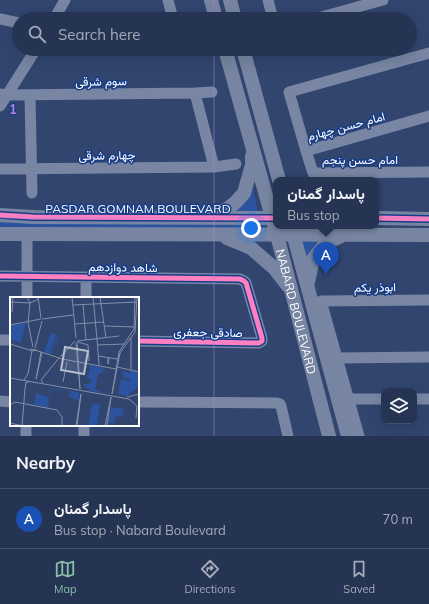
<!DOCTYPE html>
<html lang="en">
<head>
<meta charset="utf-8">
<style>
	:root { --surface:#253453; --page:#313f5d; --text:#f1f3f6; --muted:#a3aab8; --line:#424f6a; --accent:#8abfa5 }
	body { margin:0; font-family:Mulish,Vazirmatn,sans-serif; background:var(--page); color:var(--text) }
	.controls { position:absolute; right:12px; bottom:12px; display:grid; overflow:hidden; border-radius:8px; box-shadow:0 4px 16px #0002 }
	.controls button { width:36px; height:36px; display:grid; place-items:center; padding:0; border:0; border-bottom:1px solid var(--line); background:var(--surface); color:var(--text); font:20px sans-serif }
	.you { position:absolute; left:251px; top:228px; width:14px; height:14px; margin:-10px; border:3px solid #fff; border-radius:50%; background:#1a73e8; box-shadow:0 0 0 6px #1a73e833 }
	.badge { display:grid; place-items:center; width:26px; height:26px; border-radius:50%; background:var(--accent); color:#fff; font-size:13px; font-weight:700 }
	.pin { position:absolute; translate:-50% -33px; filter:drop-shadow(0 1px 2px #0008) }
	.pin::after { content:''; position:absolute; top:21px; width:14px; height:12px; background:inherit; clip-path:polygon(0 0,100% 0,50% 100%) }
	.popup { position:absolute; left:273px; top:177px; width:106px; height:52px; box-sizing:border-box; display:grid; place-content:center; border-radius:8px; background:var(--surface); filter:drop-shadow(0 1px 3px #0005); font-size:13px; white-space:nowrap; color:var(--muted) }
	.popup b { font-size:15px; color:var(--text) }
	.popup::after { content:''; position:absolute; left:50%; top:100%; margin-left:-8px; border:8px solid transparent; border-top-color:var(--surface) }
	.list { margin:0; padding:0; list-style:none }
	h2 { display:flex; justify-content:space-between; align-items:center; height:52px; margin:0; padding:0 16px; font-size:17px }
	h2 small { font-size:13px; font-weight:400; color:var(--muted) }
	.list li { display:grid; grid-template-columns:26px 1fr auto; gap:12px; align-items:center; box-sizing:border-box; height:60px; padding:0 16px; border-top:1px solid var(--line) }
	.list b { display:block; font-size:15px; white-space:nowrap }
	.list p { margin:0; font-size:13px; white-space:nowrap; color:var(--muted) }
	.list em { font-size:13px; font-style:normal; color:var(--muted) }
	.icon { flex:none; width:22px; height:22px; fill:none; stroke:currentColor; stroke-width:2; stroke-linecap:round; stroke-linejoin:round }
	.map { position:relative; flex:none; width:429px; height:436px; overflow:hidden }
	.search { position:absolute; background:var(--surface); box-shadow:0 4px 16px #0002; left:12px; right:12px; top:12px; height:44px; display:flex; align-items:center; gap:10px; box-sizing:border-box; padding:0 14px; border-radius:22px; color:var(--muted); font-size:15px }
	.sheet { height:112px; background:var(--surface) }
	nav { display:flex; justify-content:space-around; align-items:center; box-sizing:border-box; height:56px; border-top:1px solid var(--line); background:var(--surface); font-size:11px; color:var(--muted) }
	nav a { display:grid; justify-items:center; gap:2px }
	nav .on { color:var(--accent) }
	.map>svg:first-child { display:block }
</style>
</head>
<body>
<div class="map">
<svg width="429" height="436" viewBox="0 0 429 436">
	<rect width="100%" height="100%" fill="#31456f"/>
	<path fill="#2b539f" d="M252 182 258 212 229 213Z
		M0 220 248 225 256 228 0 229Z
		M299 240 322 241 307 271Z"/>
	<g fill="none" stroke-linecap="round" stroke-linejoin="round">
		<path stroke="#7886a4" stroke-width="11" d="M168 0 173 19
			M268 0 273 19
			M0 19 19 23
			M54 19 65 0
			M314 19 383 0
			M429 53 289 92 306 151 429 116
			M195 93 214 167
			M0 94 7 95 195 93 212 92
			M30 95 32 193
			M0 106 36 49
			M306 151 313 173 429 172
			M0 169 214 167 236 164
			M0 276 240 279 244 281 246 283 262 338V341L259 343 138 341
			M27 298V240
			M86 298V277
			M0 340H11
			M337 358 429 357
			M348 399H384
			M414 399H429
			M0 401 11 402
			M138 402 277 403 280 404 281 406 288 436
			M26 436V425
			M84 436V425
			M359 436 321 301 429 300"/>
		<g stroke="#7785a2" stroke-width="14">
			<path d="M211 0 216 19"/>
			<path d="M230 0 235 19"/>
			<path id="s1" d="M225 49 277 235 329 436"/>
			<path d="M243 49 279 180"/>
			<path d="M0 215 33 217 276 218"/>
			<path d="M211 216 227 209 236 202 244 193 252 165V156"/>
			<path d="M376 218 429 219"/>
			<path d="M291 226 348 436"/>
			<path d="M0 234 429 235"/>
			<path d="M227 238 251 248 274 268 288 286"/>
			<path d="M308 282 313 259 325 244 341 236"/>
		</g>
		<g stroke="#173d89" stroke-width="8">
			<path id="cycleway" d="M0 215 33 217 276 218
				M376 218 429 219
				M0 276 240 279 244 281 246 283 262 338V341L259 343 138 341"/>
		</g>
		<use href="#cycleway" stroke="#ff80c0" stroke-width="5"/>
	</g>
	<path fill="none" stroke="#b080d9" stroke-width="1" stroke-opacity="0.55" d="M214 0V19M214 49V436M0 218H429"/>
	<g text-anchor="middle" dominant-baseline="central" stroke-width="3" stroke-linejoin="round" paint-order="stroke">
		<g font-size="12" fill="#fff" stroke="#173d89">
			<text transform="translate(101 81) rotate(-1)">سوم شرقی</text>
			<text transform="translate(346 126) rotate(-15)">امام حسن چهارم</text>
			<text transform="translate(107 155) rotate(-1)">چهارم شرقی</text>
			<text x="360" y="159">امام حسن پنجم</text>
			<text x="138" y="208">PASDAR GOMNAM BOULEVARD</text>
			<text transform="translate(123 267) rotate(1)">شاهد دوازدهم</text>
			<text transform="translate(375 287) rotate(-1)">ابوذر یکم</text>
			<text stroke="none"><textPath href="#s1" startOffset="272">NABARD BOULEVARD</textPath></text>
			<text transform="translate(208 332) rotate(1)">صادقی جعفری</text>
		</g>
	</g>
	<g transform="translate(10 297)">
		<rect width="129" height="129" fill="#31456f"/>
		<path d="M16 26 11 45 0 43V28ZM41 36 49 39 41 57 34 55ZM80 68 94 71 93 76 88 77 85 93 99 97 80 94 73 87H80L81 83 76 79 79 77ZM111 74 118 75 120 77V74L129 75V89L117 99 108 97 111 82 120 84V86V83L118 81H113V75L111 77ZM32 90 69 95V106L67 102 59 101 60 94 41 92 40 98 39 91ZM26 96 39 100 38 111 24 107ZM82 107 90 108 87 129H78ZM101 110 114 112 112 120 106 119 104 127 98 125Z" fill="#2b539f"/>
		<path fill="none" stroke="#2e4a81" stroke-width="2" d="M41 54 47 39"/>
		<path fill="none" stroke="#838fa9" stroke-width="1" d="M17 0 20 6 18 26 23 50M28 0 31 21M62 0 66 41M83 0 87 42M90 0 96 41M125 0 124 32 109 55 102 97 110 56 125 35 127 0M0 5 20 6 29 2M73 7 76 43M63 8 126 5M2 15 3 0M32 22 63 18M65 27 94 25M0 28 31 22M95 29 125 30M87 42 89 68M67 44 109 39M68 45 78 48 79 64M66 46 70 92 67 45M0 47 23 54 26 53 20 52M87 48 114 47M25 51 32 24M25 53 52 62 106 72M31 55 26 82 32 56M88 59 107 62M50 60 65 44M98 61V67L99 61M107 70 129 75M121 73V41M0 81 119 102 127 109 126 121M14 83 18 77 22 54M53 85 57 65M33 86 31 83 49 61M117 100 129 97M0 108 5 105 47 113 52 120V129M0 126 13 129M12 129 15 92 16 85H19M66 129 71 97 67 129M95 129 101 100 97 129"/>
		<path fill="#b7becd" fill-opacity="0.15" stroke="#b7becd" stroke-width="2" d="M55 50 78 54 74 77 51 73Z"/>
		<rect width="129" height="129" fill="none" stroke="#fff" stroke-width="2"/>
	</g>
	<g font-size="13" text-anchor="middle" font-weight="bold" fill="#b080d9" stroke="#173d89" stroke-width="3" stroke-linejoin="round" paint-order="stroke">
		<text x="13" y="114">1</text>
	</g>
</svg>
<div class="controls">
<button><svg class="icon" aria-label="layers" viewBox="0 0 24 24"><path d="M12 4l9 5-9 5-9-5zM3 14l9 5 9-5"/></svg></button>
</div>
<div class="you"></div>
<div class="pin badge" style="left:326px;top:275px;background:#1a4fb4">A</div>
<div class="popup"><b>پاسدار گمنان</b>Bus stop</div>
<div class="search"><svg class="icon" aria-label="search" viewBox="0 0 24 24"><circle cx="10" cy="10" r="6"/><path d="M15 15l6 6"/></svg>Search here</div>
</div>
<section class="sheet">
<h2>Nearby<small></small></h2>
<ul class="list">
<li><span class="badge" style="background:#1a4fb4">A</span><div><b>پاسدار گمنان</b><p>Bus stop · Nabard Boulevard</p></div><em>70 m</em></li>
</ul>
</section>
<nav>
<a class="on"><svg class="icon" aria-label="map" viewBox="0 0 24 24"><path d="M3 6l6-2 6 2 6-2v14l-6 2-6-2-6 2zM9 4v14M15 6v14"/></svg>Map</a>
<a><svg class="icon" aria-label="directions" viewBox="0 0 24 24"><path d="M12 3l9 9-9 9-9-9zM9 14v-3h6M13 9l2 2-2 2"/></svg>Directions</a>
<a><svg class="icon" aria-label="saved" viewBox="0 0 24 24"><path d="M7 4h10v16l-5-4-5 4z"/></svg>Saved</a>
</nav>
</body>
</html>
